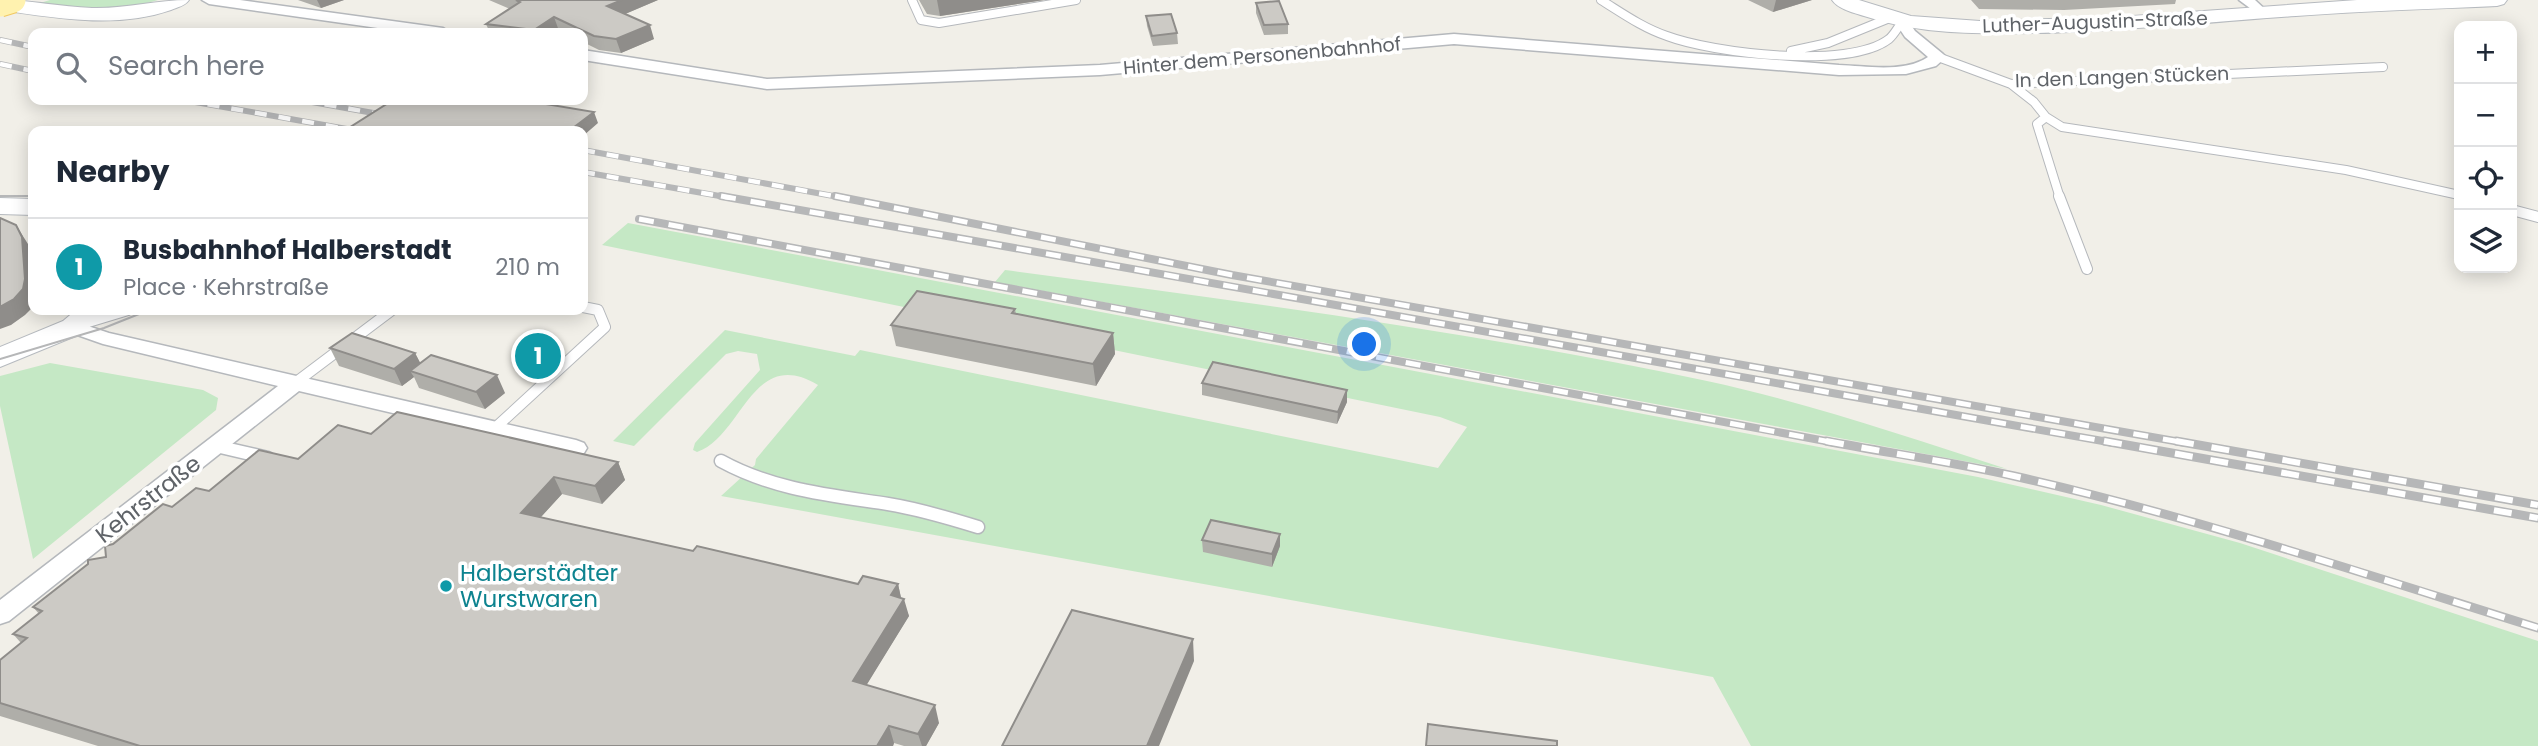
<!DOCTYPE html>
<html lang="en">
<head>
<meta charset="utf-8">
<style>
	:root { --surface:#fff; --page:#f2f2f3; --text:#1f2937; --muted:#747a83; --line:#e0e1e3; --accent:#ea580c }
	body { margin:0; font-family:Poppins,sans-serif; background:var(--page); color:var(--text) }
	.controls { position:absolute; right:21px; top:21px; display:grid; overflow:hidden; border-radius:14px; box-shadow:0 4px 18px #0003 }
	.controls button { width:63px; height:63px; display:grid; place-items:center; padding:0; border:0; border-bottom:2px solid var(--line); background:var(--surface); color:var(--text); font:35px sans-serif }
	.you { position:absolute; left:1365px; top:345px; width:24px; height:24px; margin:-18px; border:5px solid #fff; border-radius:50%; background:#1a73e8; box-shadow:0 0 0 10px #1a73e833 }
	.badge { display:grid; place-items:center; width:46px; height:46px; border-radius:50%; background:var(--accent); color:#fff; font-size:23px; font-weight:700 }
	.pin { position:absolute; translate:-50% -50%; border:4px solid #fff; box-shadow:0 2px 7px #0006 }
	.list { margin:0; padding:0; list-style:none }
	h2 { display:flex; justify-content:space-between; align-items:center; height:91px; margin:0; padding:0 28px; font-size:30px }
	h2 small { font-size:23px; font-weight:400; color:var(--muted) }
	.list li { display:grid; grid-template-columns:46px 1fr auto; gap:21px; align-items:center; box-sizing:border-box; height:98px; padding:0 28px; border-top:2px solid var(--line) }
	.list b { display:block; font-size:26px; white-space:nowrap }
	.list p { margin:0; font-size:23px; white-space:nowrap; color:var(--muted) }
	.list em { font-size:23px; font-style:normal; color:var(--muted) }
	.icon { flex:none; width:38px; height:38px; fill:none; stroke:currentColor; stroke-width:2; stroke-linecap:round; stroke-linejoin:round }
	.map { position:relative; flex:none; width:2538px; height:746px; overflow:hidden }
	.search { position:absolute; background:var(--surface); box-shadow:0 4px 18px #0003; left:28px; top:28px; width:560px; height:77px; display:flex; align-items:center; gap:18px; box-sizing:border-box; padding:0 24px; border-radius:14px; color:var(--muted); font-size:26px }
	.panel { position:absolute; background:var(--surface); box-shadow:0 4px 18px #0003; left:28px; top:126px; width:560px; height:189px; border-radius:14px }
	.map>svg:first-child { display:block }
</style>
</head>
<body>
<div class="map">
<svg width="2538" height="746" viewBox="0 0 2538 746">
	<rect width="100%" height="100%" fill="#f1efe8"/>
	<path fill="#c5e8c5" d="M50 0H158C119 12 80 8 40 3Z
		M628 223 1978 477 2101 505 2240 543 2538 641V746H1751L1713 677 721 496 755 465 756 459 818 385C752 345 743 436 697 452L693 450 695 443 760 370 757 354 738 351 726 354 634 446 613 441 725 330 855 356 860 350 1438 468 1467 427 1440 417 602 245Z
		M1005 270C1240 301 1475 332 1707 381 1809 403 1908 437 2007 469L995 282Z
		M50 363 203 390 218 398 216 410 33 559 0 406V376Z"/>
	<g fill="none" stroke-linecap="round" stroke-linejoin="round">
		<g stroke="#b5b8bc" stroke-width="10">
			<path id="lane-far2" d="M912 0 921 20 939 23 1076 0
				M1601 0C1622 13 1643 28 1667 36 1712 53 1849 70 1889 39 1894 35 1898 27 1902 22
				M1791 51 1828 43 1887 19
				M1938 57 2011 84 2383 67
				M2011 84 2034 102 2046 117 2037 124 2060 198
				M2046 117 2062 127 2346 170 2459 195"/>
		</g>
		<g stroke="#b5b8bc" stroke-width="12">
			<path id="lane-far1" d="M2059 196 2087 269
				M2512 210 2538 217
				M85 323 128 310
				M295 383 392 310
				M494 429 605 327 598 310 583 307"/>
		</g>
		<g stroke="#b5b8bc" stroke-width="15">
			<path id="lane" d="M216 446 268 458
				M721 461C774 490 829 495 888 504 919 509 949 518 978 527"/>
		</g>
		<g stroke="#b5b8bc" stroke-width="3">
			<path id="street" d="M202 0H240L443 28 451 33H413L209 4Z
				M2239 0H2255L2269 13 2262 17Z
				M1902 18 1907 19 1915 31 1943 54 1946 57 1936 66 1906 74 1839 75 1454 44 1100 75 767 89 583 60V50L767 79 1100 65 1454 34 1839 65C1866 66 1905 73 1928 57L1905 37 1895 22Z
				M73 321 109 333 576 440 584 443 587 448 584 453 576 456 299 391 9 621 0 624V600L278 386 103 344 66 331 63 327 66 323Z"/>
		</g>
		<g stroke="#b6babf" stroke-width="2">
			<path id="secondary" d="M0 0C31 0 61 7 92 8 125 9 156 0 189 0 185 6 178 7 171 10 116 29 56 18 0 10Z
				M1832 0H1859L1911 16 1980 21 2119 17 2357 0H2507L2504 4 2497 6C2430 9 2363 11 2296 16 2210 22 2124 31 2037 33 1978 34 1921 35 1864 16 1854 13 1838 9 1832 0Z
				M0 198 33 199V215L0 214Z
				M76 310H107L83 333 0 367V347L63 321Z"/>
		</g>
		<use href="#lane-far2" stroke="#fff" stroke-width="8"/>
		<use href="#lane-far1" stroke="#fff" stroke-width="10"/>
		<use href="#lane" stroke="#fff" stroke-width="12"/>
		<use href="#street" fill="#fff" fill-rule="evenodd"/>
		<use href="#secondary" fill="#fff" fill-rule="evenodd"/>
		<path stroke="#b6b7b8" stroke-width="2" d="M0 196H33
			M0 359 104 328 149 310"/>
		<g stroke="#b6b7b8" stroke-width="6">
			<path id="rail-far2" d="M0 40 33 47
				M0 64 33 71
				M184 100 358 131
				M301 100 390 116
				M583 150 844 198
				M583 172 731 198"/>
		</g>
		<g stroke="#b6b7b8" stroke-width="8">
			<path id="rail-far1" d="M721 196 2114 443
				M835 196 1232 275 2186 443
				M639 219 1836 443"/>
		</g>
		<g stroke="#b6b7b8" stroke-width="9">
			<path id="rail" d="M1826 441C1889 453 1952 462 2014 476 2191 516 2365 574 2538 628
				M2104 441 2538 518
				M2176 441 2538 505"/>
		</g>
		<use href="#rail-far2" stroke="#fff" stroke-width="4.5" stroke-dasharray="12" stroke-linecap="butt"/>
		<use href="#rail-far1" stroke="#fff" stroke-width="5" stroke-dasharray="15" stroke-linecap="butt"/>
		<use href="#rail" stroke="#fff" stroke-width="6" stroke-dasharray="18" stroke-linecap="butt"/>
		<g stroke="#f2c960" stroke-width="27" stroke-linecap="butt">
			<path id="primary-bridge" d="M0 4 13 0"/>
		</g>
		<use href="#primary-bridge" stroke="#fff2af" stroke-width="25"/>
	</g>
	<path fill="#afaea9" d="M298 0H344L321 8Z
		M489 0H658L625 14 654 39 621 53 599 50 583 42V33H564L559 31 555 33H490L486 24 510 9Z
		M919 0H1044L940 16 927 14Z
		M1748 0H1812L1773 12Z
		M1971 0H2176L2175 4 2064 10 1979 9Z
		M1256 3 1288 24V34L1264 35 1256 13Z
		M1146 16 1177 33 1178 44 1153 46 1147 26Z
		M1015 309 1016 314 1113 333 1115 354 1096 386 896 346 891 325Z
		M330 348 415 353 420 363 505 393 485 409 419 388 414 377 402 386 339 366Z
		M1202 383 1347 390V402L1337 424 1202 395Z
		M371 434 618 462 625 480 602 504 562 494 541 517 693 551 858 584H898L901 598 909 616 866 685 939 723 926 746H904L894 743 893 746H98L0 716V660L21 643 13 634 39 614 33 607 106 557 113 544 172 507 209 491Z
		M1280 534V546L1272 567 1203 552 1202 540Z"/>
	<path fill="#8f8d8a" d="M317 0H344L321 8Z
		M622 0H658L611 20 607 6Z
		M937 0H1044L940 16Z
		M1776 0H1812L1773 12Z
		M554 17 559 31 555 33H535L534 30Z
		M650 25 654 39 621 53 616 39Z
		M594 112 598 123 583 136V131H569Z
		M16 225 33 252V307L25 315 11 325 0 329V307Z
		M1113 333 1115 354 1096 386 1093 364Z
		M415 353 424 370 410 371 414 377 402 386 394 369Z
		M497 375 505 393 485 409 476 392Z
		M1347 390V402L1337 424 1338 412Z
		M618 462 625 480 602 504 595 486Z
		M554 477 562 494 529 530 521 513Z
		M1280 534V546L1272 567V554Z
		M898 584 902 602 904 599 909 616 858 699 853 681 891 595Z
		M1193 639 1194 661 1159 746H1147Z
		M935 705 939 723 926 746H922L918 734Z
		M889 726 894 743 893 746H877Z"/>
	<path fill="#cccac5" stroke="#8f8d8a" stroke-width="2" d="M516 0H622L607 6 650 25 616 39 594 36 554 17 534 30 486 24 520 2Z
		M1279 1 1288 24 1264 25 1256 3Z
		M1171 14 1177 33 1152 36 1146 16Z
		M393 100H522L594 112 569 131H344Z
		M0 218 16 225 22 237 25 279 23 289 14 299 0 307Z
		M917 291 1015 309 1012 313 1113 333 1093 364 891 325Z
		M352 333 415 353 394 369 330 348Z
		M431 355 497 375 476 392 410 371Z
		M1213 362 1347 390 1338 412 1202 383Z
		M397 412 618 462 595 486 554 477 521 513 693 551 697 546 858 584 863 576 898 584 891 595 904 599 853 681 935 705 918 734 889 726 877 746H140L0 703V660L27 638 13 634 42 611 33 607 88 564V560L106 557 105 546 113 544 163 504 172 507 196 488 209 491 259 450 298 459 338 425 371 434Z
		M1211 520 1280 534 1272 554 1202 540Z
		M1072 610 1193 639 1147 746H1002Z
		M1428 724 1557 741V746H1426Z"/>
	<circle fill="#0f9aa8" stroke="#fff" stroke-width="2.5" cx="446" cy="586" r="7"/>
	<g text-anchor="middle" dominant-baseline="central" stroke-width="7" stroke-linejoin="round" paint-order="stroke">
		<g font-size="19" fill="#5f6368" stroke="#fff">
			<text transform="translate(2095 22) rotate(-2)">Luther-Augustin-Straße</text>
			<text transform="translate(1262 56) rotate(-5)">Hinter dem Personenbahnhof</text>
			<text transform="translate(2122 77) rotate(-2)">In den Langen Stücken</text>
		</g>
		<g font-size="23" fill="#5f6368" stroke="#fff">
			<text transform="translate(148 499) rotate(-38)">Kehrstraße</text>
		</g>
		<g font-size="23" fill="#0d838f" stroke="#fff" text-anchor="start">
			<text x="460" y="573">Halberstädter<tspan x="460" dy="26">Wurstwaren</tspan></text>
		</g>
	</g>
</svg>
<div class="controls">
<button>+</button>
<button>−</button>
<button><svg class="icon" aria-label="locate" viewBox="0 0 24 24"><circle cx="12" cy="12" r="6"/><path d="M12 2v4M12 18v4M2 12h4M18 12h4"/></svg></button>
<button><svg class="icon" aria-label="layers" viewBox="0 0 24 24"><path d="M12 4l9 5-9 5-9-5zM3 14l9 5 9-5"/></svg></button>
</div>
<div class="you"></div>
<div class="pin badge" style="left:538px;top:356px;background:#0f9aa8">1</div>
<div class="search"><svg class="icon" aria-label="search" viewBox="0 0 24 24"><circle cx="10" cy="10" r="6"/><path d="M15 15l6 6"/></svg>Search here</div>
<section class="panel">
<h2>Nearby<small></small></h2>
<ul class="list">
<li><span class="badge" style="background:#0f9aa8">1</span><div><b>Busbahnhof Halberstadt</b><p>Place · Kehrstraße</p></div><em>210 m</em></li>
</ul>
</section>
</div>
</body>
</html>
